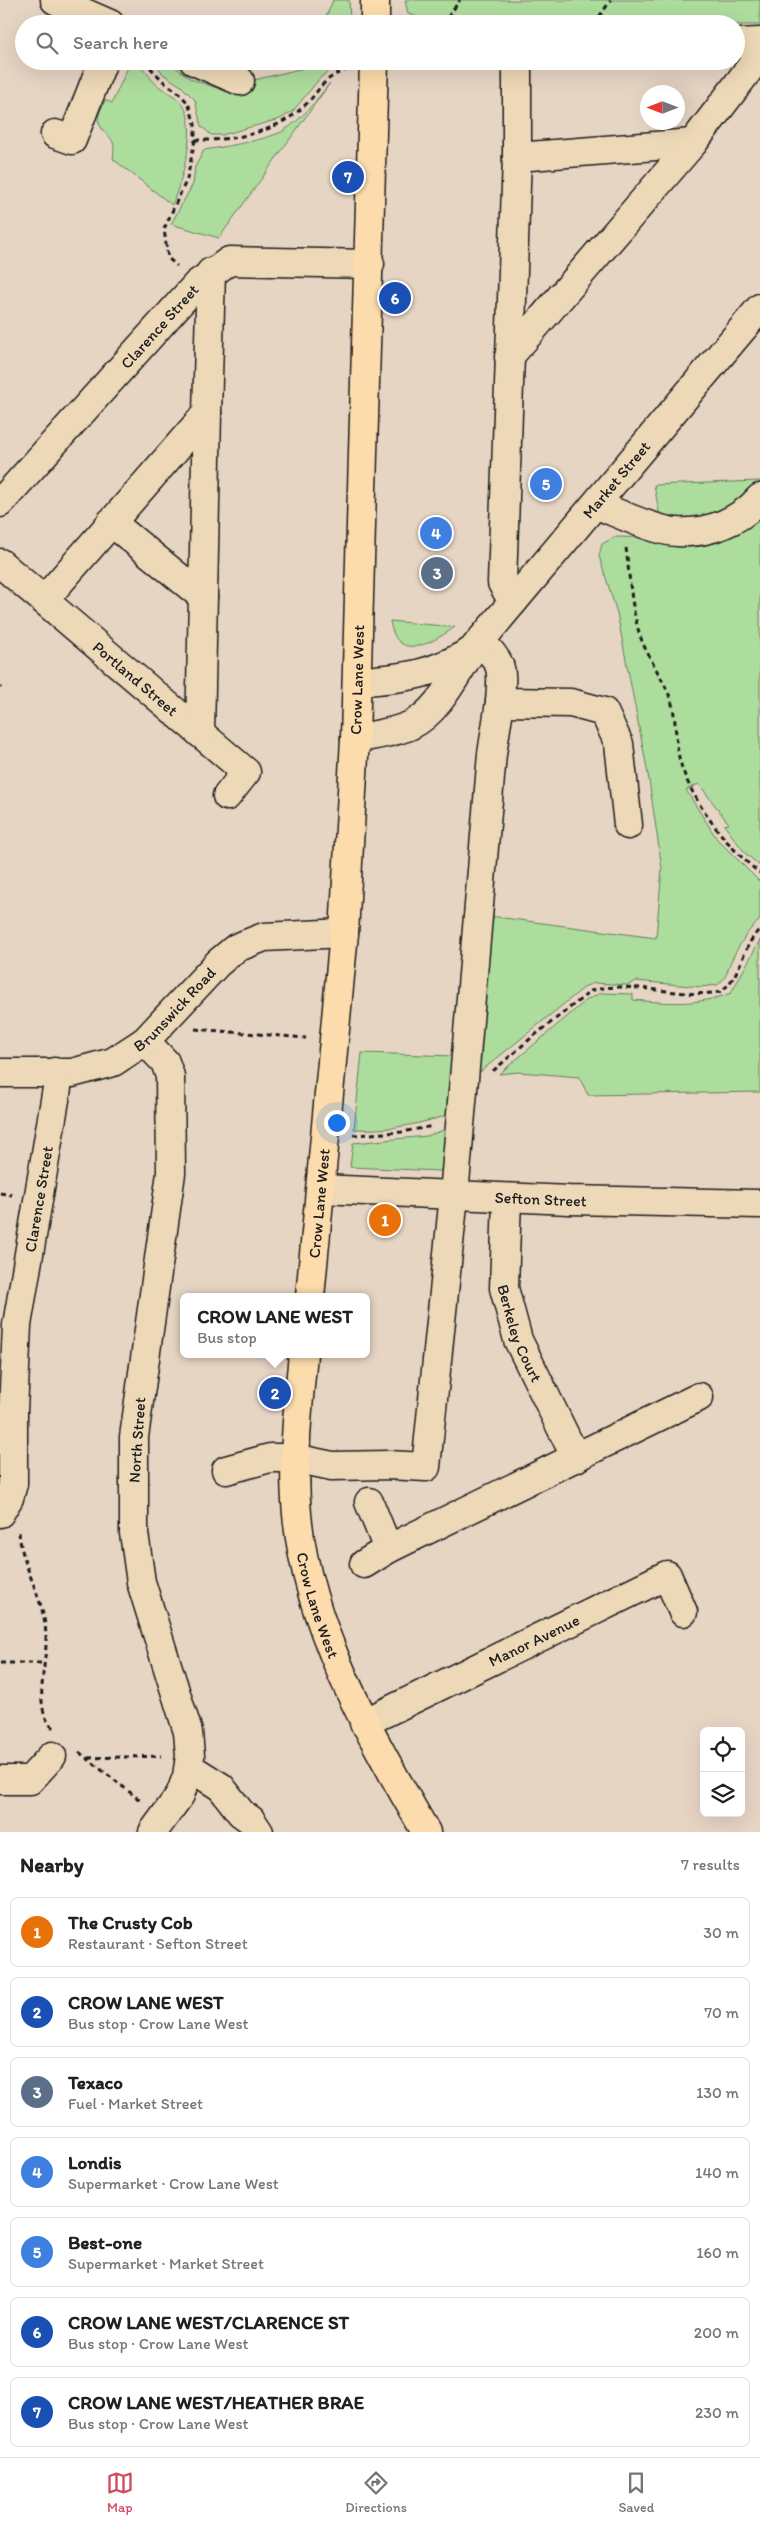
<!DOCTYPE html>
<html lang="en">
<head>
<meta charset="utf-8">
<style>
	:root { --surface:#fff; --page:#f6f6f6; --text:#202124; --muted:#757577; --line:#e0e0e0; --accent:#d1495b }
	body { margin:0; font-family:Itim,sans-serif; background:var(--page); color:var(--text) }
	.controls { position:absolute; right:15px; bottom:15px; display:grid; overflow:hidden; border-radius:8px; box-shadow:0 5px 20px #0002 }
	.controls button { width:45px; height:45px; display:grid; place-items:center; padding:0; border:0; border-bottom:1px solid var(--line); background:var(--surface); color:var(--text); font:25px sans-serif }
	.compass { position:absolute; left:640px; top:85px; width:45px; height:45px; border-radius:50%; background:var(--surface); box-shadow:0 5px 20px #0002; rotate:270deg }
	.you { position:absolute; left:336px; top:1122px; width:18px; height:18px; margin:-12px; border:4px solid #fff; border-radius:50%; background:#1a73e8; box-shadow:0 0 0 8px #1a73e833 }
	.badge { display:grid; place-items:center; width:32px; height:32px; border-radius:50%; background:var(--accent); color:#fff; font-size:16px; font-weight:700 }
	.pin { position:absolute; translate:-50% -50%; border:2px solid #fff; box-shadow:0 1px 5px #0006 }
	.popup { position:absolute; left:180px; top:1293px; width:190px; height:65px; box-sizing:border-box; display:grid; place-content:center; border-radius:8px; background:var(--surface); filter:drop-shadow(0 1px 4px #0005); font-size:16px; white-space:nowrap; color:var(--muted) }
	.popup b { font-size:19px; color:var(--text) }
	.popup::after { content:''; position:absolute; left:50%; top:100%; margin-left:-10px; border:10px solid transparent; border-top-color:var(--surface) }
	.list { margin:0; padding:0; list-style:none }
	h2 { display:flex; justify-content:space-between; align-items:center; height:65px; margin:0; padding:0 20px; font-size:21px }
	h2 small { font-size:16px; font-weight:400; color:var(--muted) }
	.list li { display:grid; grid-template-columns:32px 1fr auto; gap:15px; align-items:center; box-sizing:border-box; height:70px; margin:0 10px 10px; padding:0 10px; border:1px solid var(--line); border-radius:8px }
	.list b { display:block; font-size:19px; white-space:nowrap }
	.list p { margin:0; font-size:16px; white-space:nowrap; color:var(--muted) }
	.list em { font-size:16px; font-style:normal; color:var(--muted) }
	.icon { flex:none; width:28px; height:28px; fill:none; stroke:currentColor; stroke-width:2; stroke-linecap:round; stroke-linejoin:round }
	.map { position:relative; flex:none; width:760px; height:1832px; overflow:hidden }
	.search { position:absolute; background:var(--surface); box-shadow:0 5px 20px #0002; left:15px; right:15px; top:15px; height:55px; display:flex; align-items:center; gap:12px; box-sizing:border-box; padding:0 18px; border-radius:28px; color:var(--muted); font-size:19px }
	.sheet { height:625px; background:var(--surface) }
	nav { display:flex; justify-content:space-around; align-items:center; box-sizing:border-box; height:70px; border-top:1px solid var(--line); background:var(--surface); font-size:14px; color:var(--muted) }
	nav a { display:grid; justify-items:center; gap:2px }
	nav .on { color:var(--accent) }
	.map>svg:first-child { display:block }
</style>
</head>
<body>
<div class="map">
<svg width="760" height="1832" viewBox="0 0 760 1832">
	<rect width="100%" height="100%" fill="#e7d5c4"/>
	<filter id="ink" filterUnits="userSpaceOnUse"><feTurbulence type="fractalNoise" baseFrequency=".02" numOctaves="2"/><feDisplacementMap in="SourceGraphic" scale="10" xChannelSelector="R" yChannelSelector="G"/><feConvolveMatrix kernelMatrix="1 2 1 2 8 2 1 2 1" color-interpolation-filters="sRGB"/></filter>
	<g filter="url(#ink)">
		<path fill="#addd9d" stroke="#647c5c" d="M333 0H349L350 24H323Z
			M405 0H760V25L438 24 408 14Z
			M307 61H352V64L332 69 321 77 293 111 280 119 222 135H211L201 126 195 100 181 86 163 74 155 62 165 67 169 62 191 79 240 96 246 94 254 80 304 68Z
			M133 62C148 69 145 73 155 83 163 91 175 94 182 104 200 125 181 182 172 205L113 159C117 133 107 141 99 123 96 116 103 106 105 100L112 103 129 65Z
			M330 83 219 238 171 224 193 184 195 167 204 150C223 147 267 140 283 131 302 120 317 99 330 83Z
			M760 481V866L746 854 724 825 729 824 699 784 686 790 717 839 760 882V920C748 929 739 946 732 959 727 969 728 978 717 985L701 987 636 981 628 985 594 983 586 986 475 1076 489 916 656 938 662 868 648 774 617 613 599 556 602 544 615 537 664 538 654 485Z
			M390 621 455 627C432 643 397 664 390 621Z
			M760 940V1092L588 1095 579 1077 519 1072 499 1074 588 999 601 993 633 994V1000C669 1003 697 1006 731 993Z
			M362 1053 456 1056 454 1113C421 1124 389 1131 354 1129Z
			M452 1127 449 1163 440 1171 350 1167 353 1143 427 1136Z"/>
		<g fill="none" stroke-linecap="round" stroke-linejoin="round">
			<g stroke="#1c1c1c" stroke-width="31">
				<g id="minor">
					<path d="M55 0 110 24"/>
					<path d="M736 43 760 42"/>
					<path d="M194 61 240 81"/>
					<path d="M55 134 72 140 103 61"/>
					<path d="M517 157 693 143"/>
					<path d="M509 357 693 143 760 55"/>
					<path id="s1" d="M0 503 197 284 229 261 370 264"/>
					<path d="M597 505C618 513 655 531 677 532 709 534 740 521 760 498"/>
					<path d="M111 522 203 597"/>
					<path id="s2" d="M0 563 246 772 227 796"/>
					<path d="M44 600 207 413 211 272"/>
					<path d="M513 602 502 583 517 157V61"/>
					<path d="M480 641C505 666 502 668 500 702L571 703 604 712 619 744 628 825"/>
					<path d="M357 682C405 677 427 677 470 652"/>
					<path d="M200 733 207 413"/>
					<path id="s3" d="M355 739C373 735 394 733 411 725 438 712 455 676 471 652L760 308"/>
					<path d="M145 1041 165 1062 170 1076 171 1173 134 1437V1533L141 1582 188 1732 190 1756 187 1776 180 1795 153 1832"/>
					<path id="s4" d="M0 1073H72L113 1062 145 1041 218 963 236 948 264 937 344 933"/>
					<path id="s5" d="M321 1189 569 1200 760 1204"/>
					<path id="s6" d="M507 1198 504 1288 518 1340 576 1458"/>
					<path d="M226 1470 270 1458H294L332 1466 388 1465 426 1467 454 1195 492 754 500 702"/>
					<path d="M369 1502 388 1549"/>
					<path id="s7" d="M0 1513 9 1498 13 1484V1411L17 1325 57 1088 55 1072"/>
					<path d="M364 1564 388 1549 699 1397"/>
					<path id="s8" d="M364 1723 667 1575 683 1612"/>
					<path d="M189 1767 221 1787 241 1813 251 1820 259 1832"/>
					<path d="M0 1780H30L52 1756"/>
				</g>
			</g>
			<g stroke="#1c1c1c" stroke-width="31">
				<g id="major">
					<path d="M375 24V0"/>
					<path id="s9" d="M310 1297 344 933 355 739 374 61"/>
					<path id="s10" d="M303 1354C298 1407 292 1460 297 1514 307 1627 370 1735 426 1832"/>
				</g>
			</g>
			<path stroke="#1c1c1c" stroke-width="3" stroke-dasharray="5 4" stroke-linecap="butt" d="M443 24 460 0
				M594 24 611 0
				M144 61 165 83 178 92 188 103 195 124V140L187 179 164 229 168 258 177 266
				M195 140C231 141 276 133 303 107 321 91 319 80 346 70
				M626 548C630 578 631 612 642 641 650 661 664 680 671 700 676 717 675 734 678 752 685 794 727 848 760 873
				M0 687 1 688
				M195 1029 306 1038
				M493 1071 530 1039 591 991C628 979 681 999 719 992 741 980 741 947 760 929
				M353 1135 402 1132 433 1126
				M0 1193 12 1195
				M19 1532C22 1570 46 1599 46 1639 47 1666 32 1708 53 1728
				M0 1663H45
				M79 1752 141 1801
				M88 1758 161 1756"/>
			<use href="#minor" stroke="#edd8b7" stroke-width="28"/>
			<use href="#major" stroke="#fcdcac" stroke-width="28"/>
		</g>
	</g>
	<g text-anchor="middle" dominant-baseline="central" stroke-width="4" stroke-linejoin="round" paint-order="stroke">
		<g font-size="16" fill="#1c1c1c" stroke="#edd8b7">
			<text stroke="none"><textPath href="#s1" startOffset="238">Clarence Street</textPath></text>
			<text stroke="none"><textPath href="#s3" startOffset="379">Market Street</textPath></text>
			<text stroke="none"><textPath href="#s2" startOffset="178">Portland Street</textPath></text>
			<text stroke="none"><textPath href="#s9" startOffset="619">Crow Lane West</textPath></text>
			<text stroke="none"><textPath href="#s4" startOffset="196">Brunswick Road</textPath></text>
			<text stroke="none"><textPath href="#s7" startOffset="319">Clarence Street</textPath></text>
			<text stroke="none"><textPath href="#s5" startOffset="220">Sefton Street</textPath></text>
			<text stroke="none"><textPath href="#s9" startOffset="94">Crow Lane West</textPath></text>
			<text stroke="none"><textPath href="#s6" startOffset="138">Berkeley Court</textPath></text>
			<text transform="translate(137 1440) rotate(-86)">North Street</text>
			<text stroke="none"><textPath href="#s10" startOffset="254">Crow Lane West</textPath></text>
			<text stroke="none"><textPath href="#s8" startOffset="189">Manor Avenue</textPath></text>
		</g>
	</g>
</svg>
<div class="controls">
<button><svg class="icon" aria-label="locate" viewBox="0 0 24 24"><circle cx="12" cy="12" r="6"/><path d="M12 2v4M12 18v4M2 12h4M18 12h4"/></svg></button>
<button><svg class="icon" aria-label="layers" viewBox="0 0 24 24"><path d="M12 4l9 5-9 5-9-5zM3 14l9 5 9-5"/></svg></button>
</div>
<svg class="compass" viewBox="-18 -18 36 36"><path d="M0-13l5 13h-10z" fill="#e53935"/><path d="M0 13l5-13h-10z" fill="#757577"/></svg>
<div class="you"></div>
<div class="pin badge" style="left:385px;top:1220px;background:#e8710a">1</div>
<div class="pin badge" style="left:275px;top:1393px;background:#1a4fb4">2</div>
<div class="popup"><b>CROW LANE WEST</b>Bus stop</div>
<div class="pin badge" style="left:437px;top:573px;background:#5c6f8a">3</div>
<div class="pin badge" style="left:436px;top:533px;background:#3f7fe0">4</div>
<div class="pin badge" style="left:546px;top:484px;background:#3f7fe0">5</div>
<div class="pin badge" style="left:395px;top:298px;background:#1a4fb4">6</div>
<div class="pin badge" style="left:348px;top:177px;background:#1a4fb4">7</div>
<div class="search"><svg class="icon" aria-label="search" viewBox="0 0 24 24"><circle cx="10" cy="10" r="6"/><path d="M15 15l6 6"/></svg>Search here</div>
</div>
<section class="sheet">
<h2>Nearby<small>7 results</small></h2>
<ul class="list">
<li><span class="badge" style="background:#e8710a">1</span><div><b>The Crusty Cob</b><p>Restaurant · Sefton Street</p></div><em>30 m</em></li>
<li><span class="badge" style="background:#1a4fb4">2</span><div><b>CROW LANE WEST</b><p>Bus stop · Crow Lane West</p></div><em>70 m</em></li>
<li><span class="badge" style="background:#5c6f8a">3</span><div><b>Texaco</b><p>Fuel · Market Street</p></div><em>130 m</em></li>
<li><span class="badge" style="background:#3f7fe0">4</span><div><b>Londis</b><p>Supermarket · Crow Lane West</p></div><em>140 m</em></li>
<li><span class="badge" style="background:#3f7fe0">5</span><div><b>Best-one</b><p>Supermarket · Market Street</p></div><em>160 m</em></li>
<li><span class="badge" style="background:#1a4fb4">6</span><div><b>CROW LANE WEST/CLARENCE ST</b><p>Bus stop · Crow Lane West</p></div><em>200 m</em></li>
<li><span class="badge" style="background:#1a4fb4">7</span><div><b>CROW LANE WEST/HEATHER BRAE</b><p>Bus stop · Crow Lane West</p></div><em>230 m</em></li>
</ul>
</section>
<nav>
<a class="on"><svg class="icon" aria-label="map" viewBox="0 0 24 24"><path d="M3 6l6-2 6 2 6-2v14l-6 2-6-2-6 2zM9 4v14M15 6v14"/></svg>Map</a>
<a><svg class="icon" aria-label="directions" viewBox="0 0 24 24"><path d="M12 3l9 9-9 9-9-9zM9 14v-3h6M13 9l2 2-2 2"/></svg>Directions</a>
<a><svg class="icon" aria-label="saved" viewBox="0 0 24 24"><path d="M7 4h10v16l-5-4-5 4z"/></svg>Saved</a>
</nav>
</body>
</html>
